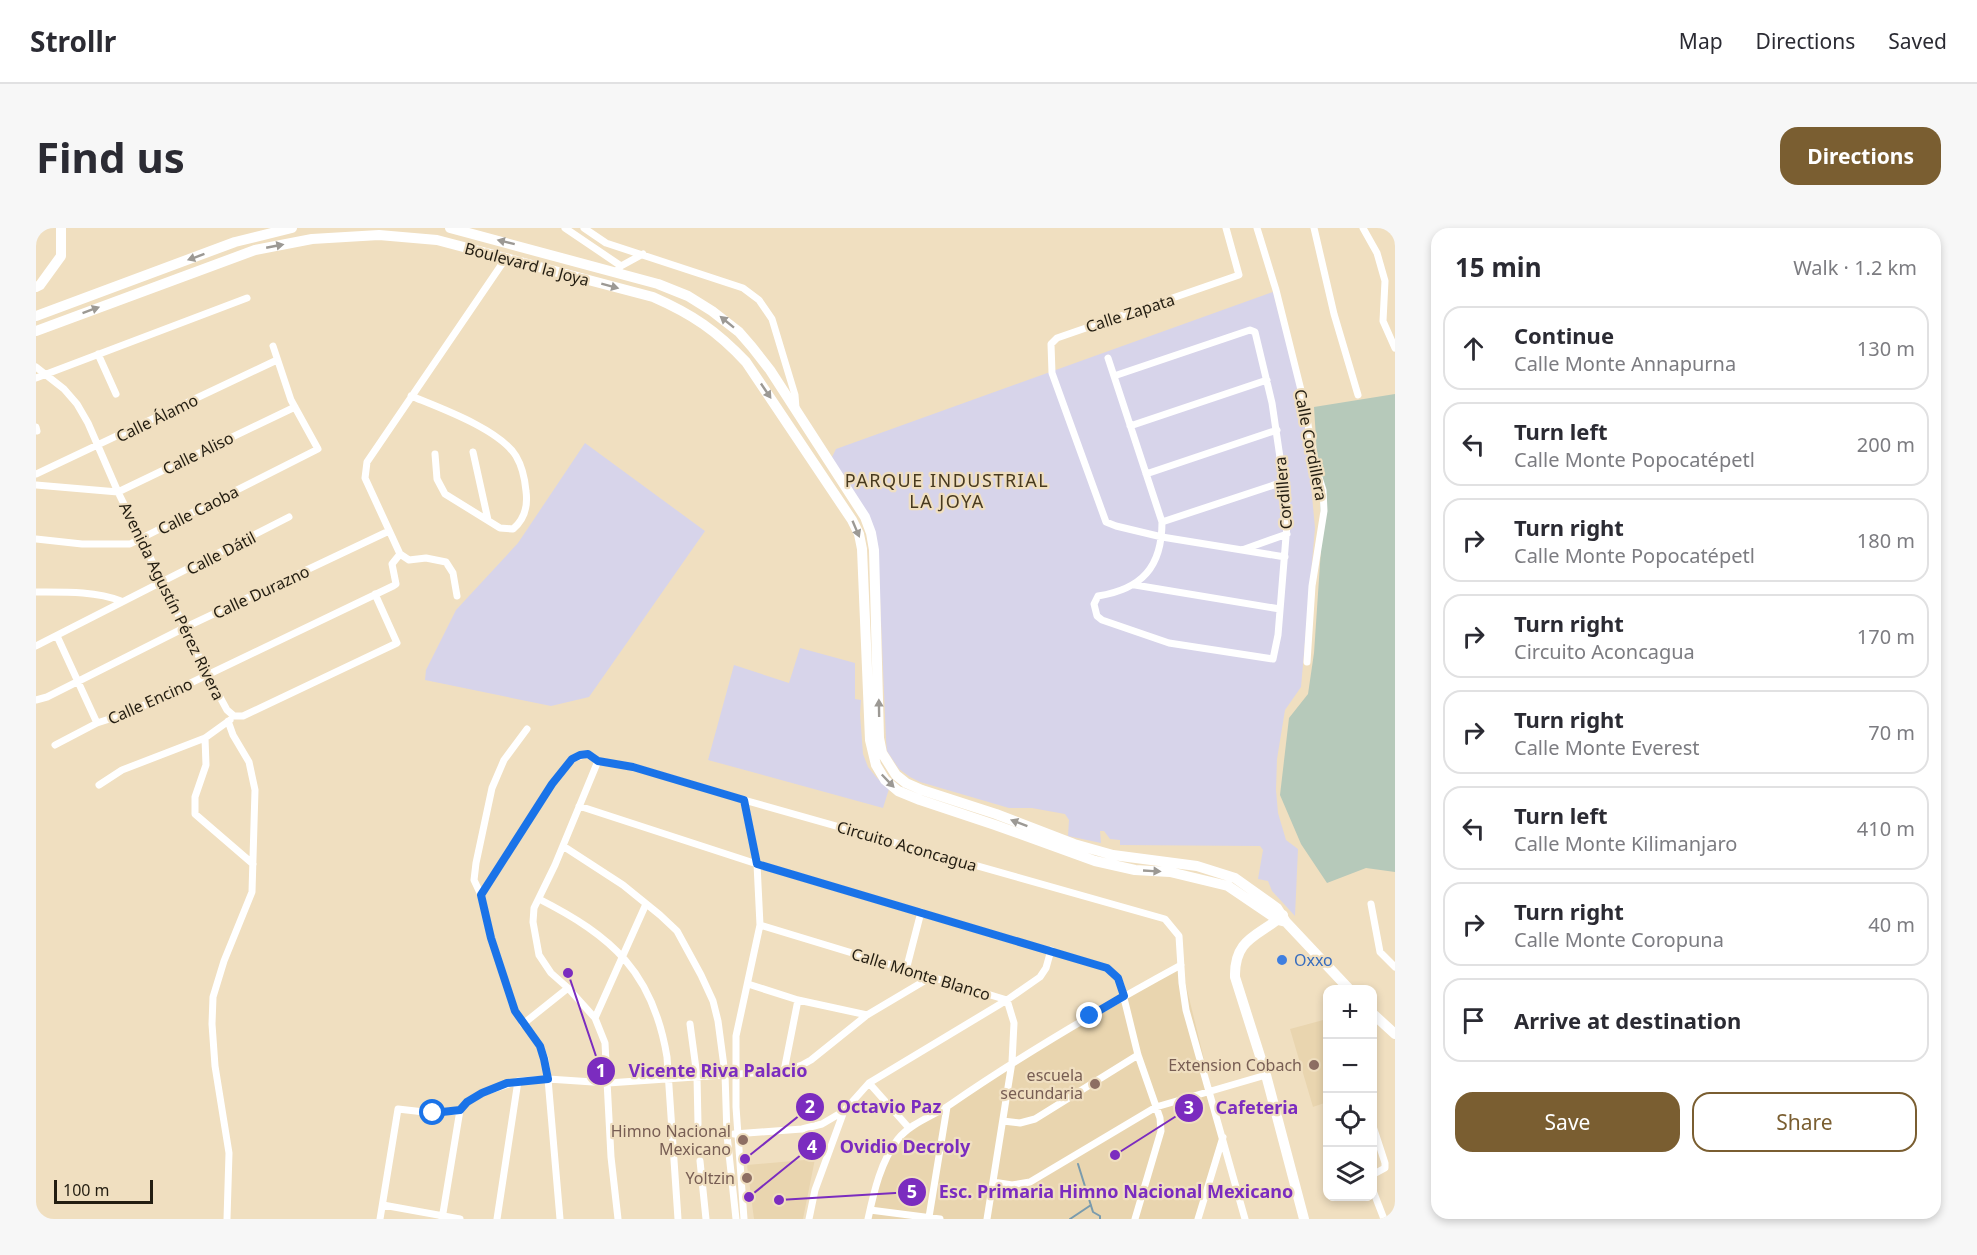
<!DOCTYPE html>
<html lang="en">
<head>
<meta charset="utf-8">
<style>
	:root { --surface:#fff; --page:#f7f7f7; --text:#2b2b33; --muted:#7c7c81; --line:#e1e1e2; --accent:#7a5e31 }
	body { margin:0; font-family:"Noto Sans",sans-serif; background:var(--page); color:var(--text) }
	.controls { position:absolute; right:18px; bottom:18px; display:grid; overflow:hidden; border-radius:12px; box-shadow:0 3px 9px #0003 }
	.controls button { width:54px; height:54px; display:grid; place-items:center; padding:0; border:0; border-bottom:2px solid var(--line); background:var(--surface); color:var(--text); font:30px sans-serif }
	.scale { position:absolute; left:18px; bottom:15px; width:99px; box-sizing:border-box; padding-left:6px; border:3px solid #231d11; border-top:0; font-size:16px; line-height:21px; white-space:nowrap; color:#231d11; -webkit-text-stroke:4px #f0dfc0; paint-order:stroke }
	.stop { position:absolute; width:18px; height:18px; margin:-14px; border:4px solid #1a73e8; border-radius:50%; background:#fff }
	.stop.end { background:#1a73e8; border-color:#fff; box-shadow:0 2px 6px #0008 }
	.list { margin:0; padding:0; list-style:none }
	h2 { display:flex; justify-content:space-between; align-items:center; height:78px; margin:0; padding:0 24px; font-size:26px }
	h2 small { font-size:20px; font-weight:400; color:var(--muted) }
	.list li { display:grid; grid-template-columns:39px 1fr auto; gap:18px; align-items:center; box-sizing:border-box; height:84px; margin:0 12px 12px; padding:0 12px; border:2px solid var(--line); border-radius:18px }
	.list b { display:block; font-size:22px; white-space:nowrap }
	.list p { margin:0; font-size:20px; white-space:nowrap; color:var(--muted) }
	.list em { font-size:20px; font-style:normal; color:var(--muted) }
	.actions { display:flex; gap:12px; padding:18px 24px }
	.actions a { flex:1; padding:14px 0; border:2px solid var(--accent); border-radius:18px; text-align:center; font-size:21px; color:var(--accent) }
	.actions .main { background:var(--accent); color:#fff }
	.icon { flex:none; width:33px; height:33px; fill:none; stroke:currentColor; stroke-width:2; stroke-linecap:round; stroke-linejoin:round }
	.map { position:relative; flex:none; width:1359px; height:991px; overflow:hidden; border-radius:18px }
	header { display:flex; align-items:center; gap:36px; box-sizing:border-box; height:84px; padding:0 30px; background:var(--surface); border-bottom:2px solid var(--line) }
	header strong { font-size:28px }
	nav { display:flex; gap:33px; margin-inline-start:auto; font-size:21px }
	.intro { display:flex; align-items:center; justify-content:space-between; box-sizing:border-box; height:144px; padding:0 36px }
	h1 { margin:0; font-size:42px }
	.button { padding:15px 27px; border-radius:18px; background:var(--accent); color:#fff; font-size:21px; font-weight:700 }
	main { display:flex; gap:36px; padding:0 36px }
	aside { flex:1; background:var(--surface); border-radius:18px; box-shadow:0 3px 9px #0003 }
	.map>svg:first-child { display:block }
</style>
</head>
<body>
<header>
<strong>Strollr</strong>
<nav><a>Map</a><a>Directions</a><a>Saved</a></nav>
</header>
<div class="intro"><h1>Find us</h1><a class="button">Directions</a></div>
<main>
<div class="map">
<svg width="1359" height="991" viewBox="0 0 1359 991">
	<rect width="100%" height="100%" fill="#f0dfc0"/>
	<path fill="#e9d5af" d="M1145 737 1187 909 1162 991H832L842 952 861 912 976 834Z
		M1291 791V874L1277 879 1254 801Z
		M779 931 767 991H718L711 937Z"/>
	<path fill="#d7d4ea" d="M1237 64 1268 182 1279 300 1265 459 1249 482 1241 531 1240 562 1242 585 1250 612 1262 621 1259 688 1236 663 1232 653 1222 651 1227 622 1224 618 1084 617V612L1074 611 1068 603H1064L1065 615 1032 608 1033 592 1029 586 996 580H973L884 554 874 549 863 541 851 523 850 512 842 320 796 229 800 221Z
		M549 215 669 303 553 469 515 478 389 452 390 442 420 382 482 315Z
		M764 420 819 435V471L825 472 824 486 827 526 832 539 840 549 853 561 847 580 672 532 698 437 753 455Z"/>
	<path fill="#b6c9ba" d="M1359 166V644L1330 640 1291 655 1265 616 1244 567 1253 490 1272 466 1278 425 1286 306 1278 179Z"/>
	<g fill="none" stroke-linecap="round" stroke-linejoin="round">
		<path stroke="#7a9bad" stroke-width="2" d="M1042 936 1057 984 1064 988V991
			M1034 991 1055 977"/>
		<path stroke="#fff" stroke-width="7" d="M529 0 585 38 579 45
			M548 0 570 15 707 60 723 72 736 91 759 167 760 180
			M1190 0 1203 47 1021 110 1015 116 1016 145 1070 294 1080 298 1126 309 1249 329
			M1221 0 1240 62 1266 166 1281 243 1287 262 1288 283 1276 358 1271 434
			M1278 0 1298 86 1322 167
			M1327 0 1341 25 1349 53 1347 93 1359 120
			M585 38 607 26
			M62 126 80 166
			M1072 130 1126 294C1126 339 1106 361 1062 368L1058 376 1061 388 1066 392 1133 415 1237 431 1242 407 1252 284 1236 175 1219 104 1214 102 1078 148
			M0 139 28 161 41 176 52 195 82 264 172 447 191 482 198 488H207L361 415 339 366
			M0 150 211 70
			M375 168C404 180 463 201 480 228 486 238 489 252 490 263 492 278 489 291 477 301L464 300 409 266 401 251 399 226
			M1094 198 1231 152
			M0 199 1 203
			M437 224 452 292
			M0 246 241 132
			M1110 246 1241 202
			M0 257 82 264 259 179
			M1126 294 1247 254
			M0 311 46 316H94L282 221 255 172 237 118
			M1206 322 1251 306
			M1099 357 1244 381
			M0 364C28 364 59 363 85 373
			M421 368 417 345 410 334 390 330 373 332 364 326 329 250 331 234 470 30
			M21 408 61 495
			M0 418 253 289
			M0 472 11 469 150 399 353 303
			M491 501 468 532 456 560 440 635 438 652 445 667 455 710 479 783 504 818 509 831 512 851 524 991
			M169 510 170 537 159 569V586L217 636
			M19 517 61 495 92 485 357 358 360 356 356 336 364 326
			M562 533 519 637 498 680 497 694 503 727 515 745 532 760 559 790 569 815 575 929 582 991
			M63 557 86 542 169 510 194 492
			M708 572 721 636 724 697 700 808V879L708 991
			M543 578 721 636 1071 740 1082 750 1085 758 1102 827 1124 890 1125 903 1099 991
			M527 618 587 657 624 687 641 703 665 747 677 773 682 793 689 846 691 907 700 991
			M445 667 516 556 536 531 551 526 562 533 597 539 631 549 708 572 1129 691 1143 708 1146 755 1150 782 1209 991
			M503 671C576 708 617 744 631 829L642 991
			M1335 676 1344 724 1359 739
			M724 697 971 772 978 795 976 834 951 991
			M870 742 885 684
			M712 756 762 772 831 787
			M559 790 610 676
			M487 796 532 760
			M654 796 661 848 662 896
			M748 843 762 772
			M833 855 873 900
			M967 893 984 895 999 891 1102 827
			M1336 895 1349 935V940L1336 947
			M698 906 766 901 786 896 808 883
			M664 933 670 991
			M957 954 976 957 994 954 1120 879 1230 847
			M1336 960 1348 991
			M347 977 424 991
			M834 982 904 991
			M893 989 911 879
			M191 991 193 925 179 838 176 796 177 769 188 733 216 664 219 562 213 534 197 507 192 493
			M344 991 362 881 397 885 424 882 431 874 446 865 482 853 512 851 572 855 748 843 766 837 775 832 831 787 895 749
			M406 991 424 882
			M461 991 482 853
			M773 991 779 962 808 883 833 855 971 772 1004 749 1010 740 1015 722
			M832 991C838 963 845 933 862 911 876 894 898 888 915 876 989 825 1066 780 1145 737
			M1162 991 1187 909"/>
		<path stroke="#fff" stroke-width="10" d="M0 59 4 57 25 28V0
			M1247 687C1224 708 1198 709 1199 749L1230 847 1268 991"/>
		<path stroke="#fff" stroke-width="10" d="M414 0 622 56 652 68 676 83 703 104 716 119 734 142 829 289 835 305 838 322 843 510 846 525 860 547 870 555 886 562 960 586 1038 616 1077 627 1161 638 1199 650 1241 680 1250 694 1314 762
			M0 88 199 14 256 0
			M0 103 219 22 276 11 343 7 401 12 617 69C656 86 681 103 710 134L816 292 823 306 826 321 834 512 840 537 849 552 862 563 884 572 959 597 1059 633 1099 642 1134 644 1192 658 1242 692 1250 694
			M1336 785 1359 806"/>
	</g>
	<defs><path id="oneway-solid" d="M-6-.8H1V-3.2L6.5 0L1 3.2V.8H-6Z" transform="scale(1.5)"/></defs>
	<g fill="#9c9994">
		<use href="#oneway-solid" transform="translate(470 14) rotate(-166)"/>
		<use href="#oneway-solid" transform="translate(239 18) rotate(-11)"/>
		<use href="#oneway-solid" transform="translate(160 29) rotate(160)"/>
		<use href="#oneway-solid" transform="translate(574 58) rotate(15)"/>
		<use href="#oneway-solid" transform="translate(55 82) rotate(-20)"/>
		<use href="#oneway-solid" transform="translate(691 94) rotate(-141)"/>
		<use href="#oneway-solid" transform="translate(730 163) rotate(56)"/>
		<use href="#oneway-solid" transform="translate(820 301) rotate(67)"/>
		<use href="#oneway-solid" transform="translate(843 480) rotate(-91)"/>
		<use href="#oneway-solid" transform="translate(852 553) rotate(46)"/>
		<use href="#oneway-solid" transform="translate(983 595) rotate(-159)"/>
		<use href="#oneway-solid" transform="translate(1116 643) rotate(3)"/>
	</g>
	<g fill="none" stroke-linecap="round" stroke-linejoin="round">
		<path stroke="#1a73e8" stroke-width="8" d="M397 885 424 882 431 874 446 865 471 855 512 851 508 831 504 818 479 783 455 710 445 667 516 556 536 531 544 527 552 526 562 533 597 539 708 572 721 636 1071 740 1082 750 1088 768 1054 788"/>
	</g>
	<circle fill="#3f7fe0" stroke="#f0dfc0" stroke-width="2" cx="1246" cy="732" r="6"/>
	<g fill="#8d6e63" stroke="#f0dfc0" stroke-width="2">
		<circle cx="1278" cy="837" r="6"/>
		<circle cx="1059" cy="856" r="6"/>
		<circle cx="707" cy="912" r="6"/>
		<circle cx="711" cy="950" r="6"/>
	</g>
	<g text-anchor="middle" dominant-baseline="central" stroke-width="4.5" stroke-linejoin="round" paint-order="stroke">
		<g font-size="16" fill="#231d11" stroke="#f0dfc0">
			<text transform="translate(491 36) rotate(15)">Boulevard la Joya</text>
			<text transform="translate(1094 85) rotate(-18)">Calle Zapata</text>
			<text transform="translate(121 190) rotate(-26)">Calle Álamo</text>
			<text transform="translate(1275 217) rotate(79)">Calle Cordillera</text>
			<text transform="translate(162 225) rotate(-26)">Calle Aliso</text>
			<text transform="translate(1247 265) rotate(-95)">Cordillera</text>
			<text transform="translate(162 282) rotate(-27)">Calle Caoba</text>
			<text transform="translate(185 325) rotate(-27)">Calle Dátil</text>
			<text transform="translate(225 364) rotate(-25)">Calle Durazno</text>
			<text transform="translate(136 373) rotate(64)">Avenida Agustín Pérez Rivera</text>
			<text transform="translate(114 473) rotate(-24)">Calle Encino</text>
			<text transform="translate(871 618) rotate(16)">Circuito Aconcagua</text>
			<text transform="translate(885 746) rotate(17)">Calle Monte Blanco</text>
		</g>
		<g font-size="16" fill="#366cbe" stroke="#f0dfc0" text-anchor="start">
			<text x="1258" y="732">Oxxo</text>
		</g>
		<g font-size="16" fill="#785e54" stroke="#f0dfc0" text-anchor="end">
			<text x="1266" y="837">Extension Cobach</text>
			<text x="1047" y="847">escuela<tspan x="1047" dy="18">secundaria</tspan></text>
			<text x="695" y="903">Himno Nacional<tspan x="695" dy="18">Mexicano</tspan></text>
			<text x="699" y="950">Yoltzin</text>
		</g>
		<g font-size="18" letter-spacing="1.5" fill="#483a1f" stroke="#f0dfc0">
			<text x="911" y="252">PARQUE INDUSTRIAL<tspan x="911" dy="21">LA JOYA</tspan></text>
		</g>
	</g>
	<path fill="none" stroke="#7b2cbf" stroke-width="2" d="M532 745L565 843M709 931L774 879M1079 927L1153 880M713 969L776 918M743 972L876 964"/>
	<g fill="#7b2cbf" stroke="#f0dfc0" stroke-width="2">
		<circle cx="532" cy="745" r="6"/>
		<circle cx="709" cy="931" r="6"/>
		<circle cx="1079" cy="927" r="6"/>
		<circle cx="713" cy="969" r="6"/>
		<circle cx="743" cy="972" r="6"/>
		<circle cx="565" cy="843" r="15"/>
		<circle cx="774" cy="879" r="15"/>
		<circle cx="1153" cy="880" r="15"/>
		<circle cx="776" cy="918" r="15"/>
		<circle cx="876" cy="964" r="15"/>
	</g>
	<g font-size="18" text-anchor="middle" font-weight="bold" fill="#fff">
		<text x="565" y="849">1</text>
		<text x="774" y="885">2</text>
		<text x="1153" y="886">3</text>
		<text x="776" y="925">4</text>
		<text x="876" y="970">5</text>
	</g>
	<g font-size="18" text-anchor="middle" font-weight="bold" fill="#7b2cbf" stroke="#f0dfc0" stroke-width="4.5" stroke-linejoin="round" paint-order="stroke">
		<text x="682" y="849">Vicente Riva Palacio</text>
		<text x="853" y="885">Octavio Paz</text>
		<text x="1221" y="886">Cafeteria</text>
		<text x="869" y="925">Ovidio Decroly</text>
		<text x="1080" y="970">Esc. Primaria Himno Nacional Mexicano</text>
	</g>
</svg>
<div class="controls">
<button>+</button>
<button>−</button>
<button><svg class="icon" aria-label="locate" viewBox="0 0 24 24"><circle cx="12" cy="12" r="6"/><path d="M12 2v4M12 18v4M2 12h4M18 12h4"/></svg></button>
<button><svg class="icon" aria-label="layers" viewBox="0 0 24 24"><path d="M12 4l9 5-9 5-9-5zM3 14l9 5 9-5"/></svg></button>
</div>
<div class="scale">100 m</div>
<div class="stop" style="left:397px;top:885px"></div>
<div class="stop end" style="left:1054px;top:788px"></div>
</div>
<aside>
<h2>15 min<small>Walk · 1.2 km</small></h2>
<ul class="list">
<li><svg class="icon" aria-label="ahead" viewBox="0 0 24 24"><path d="M12 20V5M6 11l6-6 6 6"/></svg><div><b>Continue</b><p>Calle Monte Annapurna</p></div><em>130 m</em></li>
<li><svg class="icon" aria-label="left" viewBox="0 0 24 24"><path d="M17 20v-9H6M10 6l-5 5 5 5"/></svg><div><b>Turn left</b><p>Calle Monte Popocatépetl</p></div><em>200 m</em></li>
<li><svg class="icon" aria-label="right" viewBox="0 0 24 24"><path d="M7 20v-9h11M14 6l5 5-5 5"/></svg><div><b>Turn right</b><p>Calle Monte Popocatépetl</p></div><em>180 m</em></li>
<li><svg class="icon" aria-label="right" viewBox="0 0 24 24"><path d="M7 20v-9h11M14 6l5 5-5 5"/></svg><div><b>Turn right</b><p>Circuito Aconcagua</p></div><em>170 m</em></li>
<li><svg class="icon" aria-label="right" viewBox="0 0 24 24"><path d="M7 20v-9h11M14 6l5 5-5 5"/></svg><div><b>Turn right</b><p>Calle Monte Everest</p></div><em>70 m</em></li>
<li><svg class="icon" aria-label="left" viewBox="0 0 24 24"><path d="M17 20v-9H6M10 6l-5 5 5 5"/></svg><div><b>Turn left</b><p>Calle Monte Kilimanjaro</p></div><em>410 m</em></li>
<li><svg class="icon" aria-label="right" viewBox="0 0 24 24"><path d="M7 20v-9h11M14 6l5 5-5 5"/></svg><div><b>Turn right</b><p>Calle Monte Coropuna</p></div><em>40 m</em></li>
<li><svg class="icon" aria-label="arrive" viewBox="0 0 24 24"><path d="M6 21V4h12l-3 4 3 4H6"/></svg><div><b>Arrive at destination</b></div></li>
</ul>
<div class="actions"><a class="main">Save</a><a>Share</a></div>
</aside>
</main>
</body>
</html>
